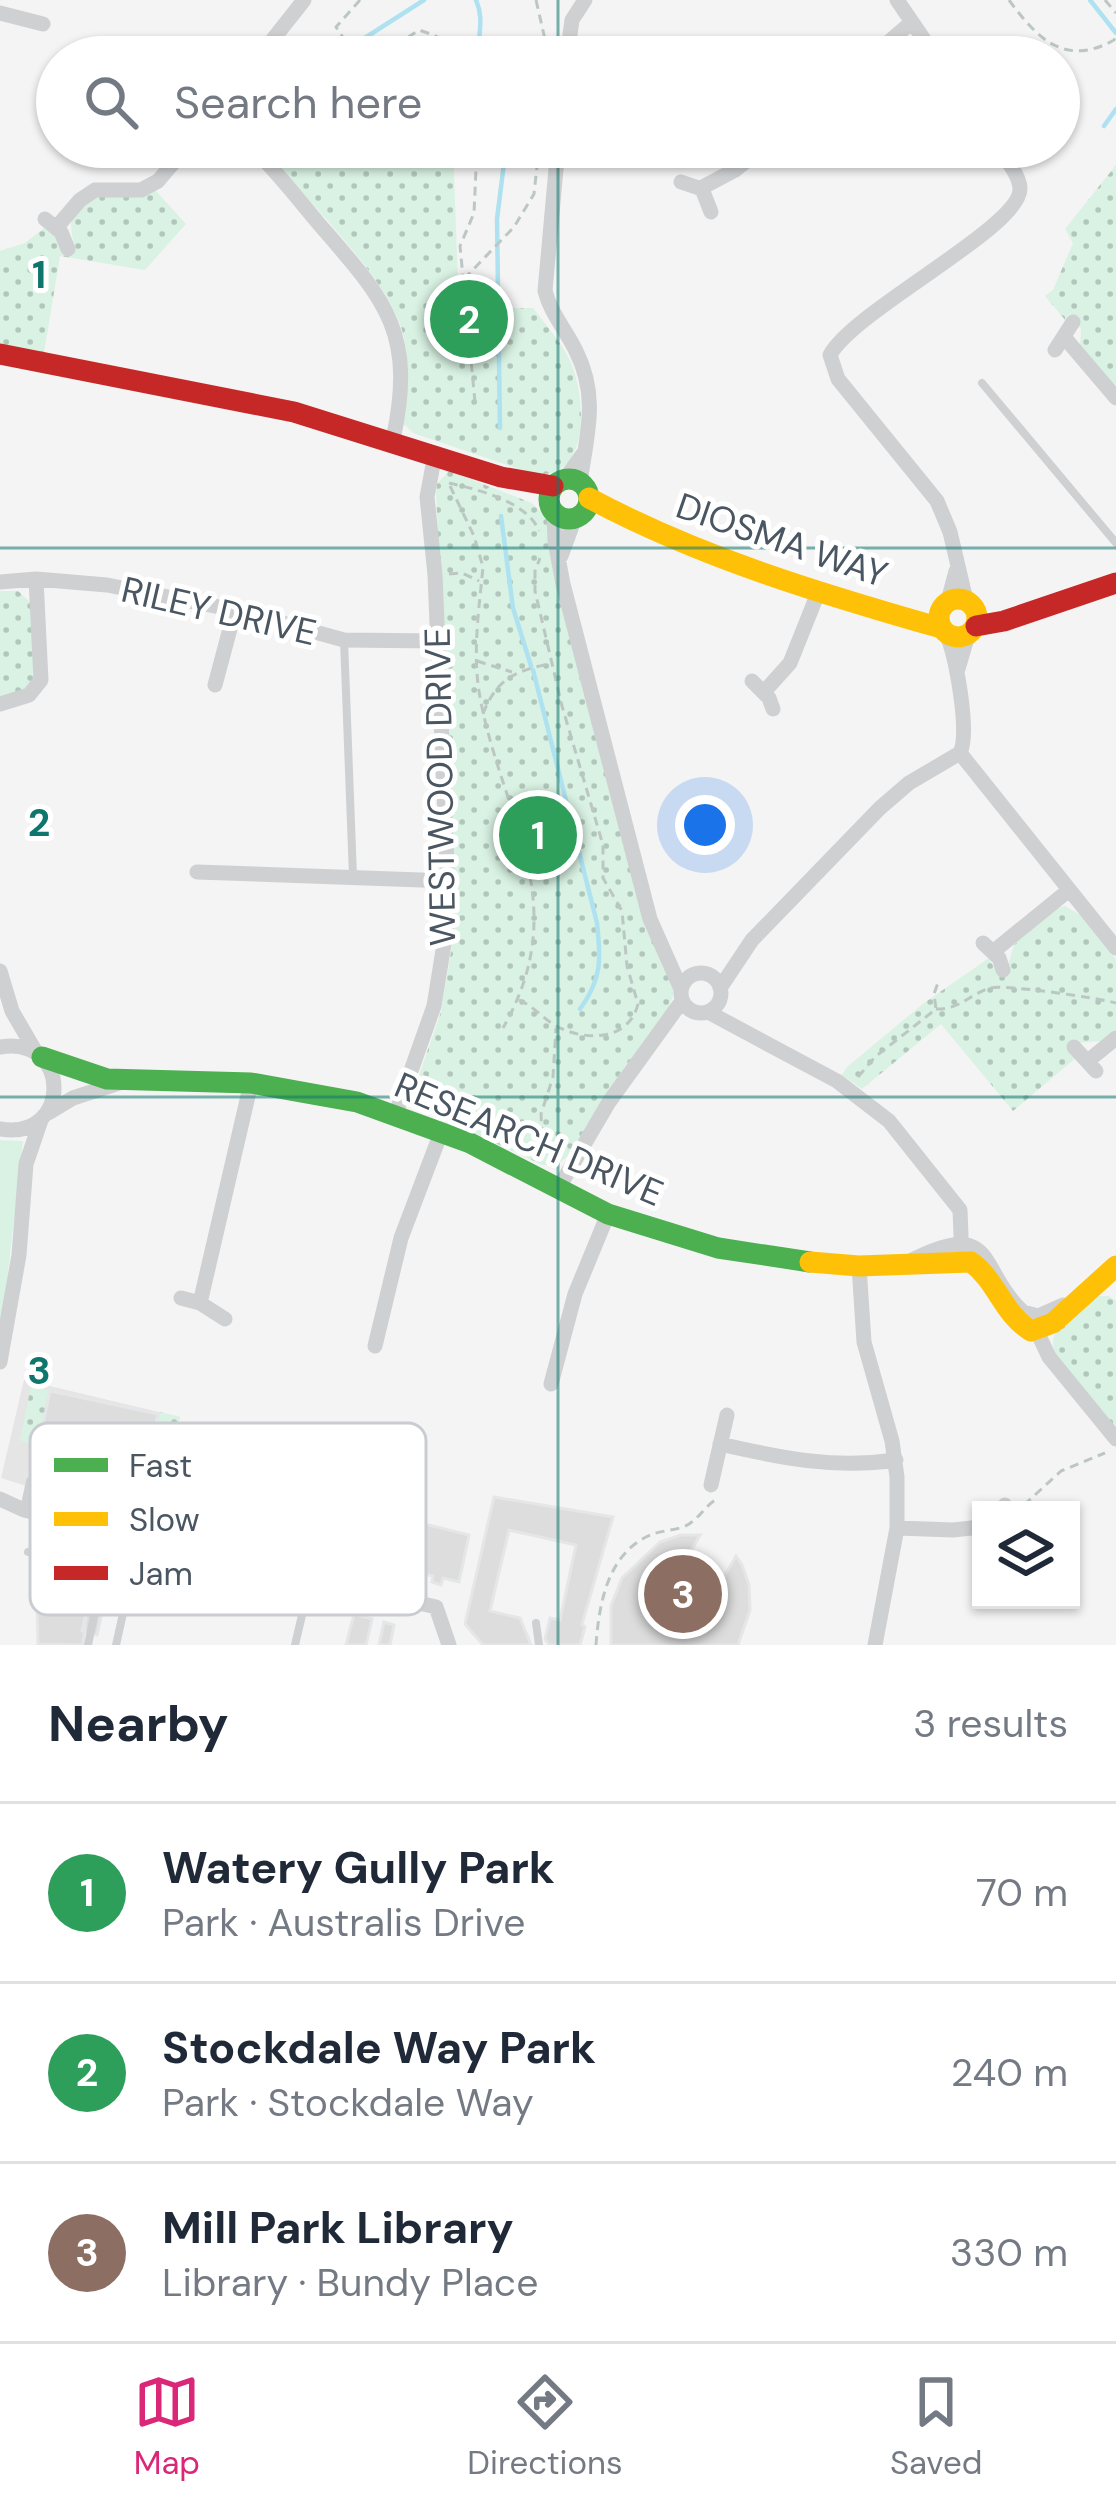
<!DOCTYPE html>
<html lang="en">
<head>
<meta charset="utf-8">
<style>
	:root { --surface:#fff; --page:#f6f6f7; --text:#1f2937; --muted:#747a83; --line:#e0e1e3; --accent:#db2777 }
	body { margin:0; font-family:"DM Sans",sans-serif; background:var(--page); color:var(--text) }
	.controls { position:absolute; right:36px; bottom:36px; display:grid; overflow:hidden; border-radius:0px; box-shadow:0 3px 9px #0004 }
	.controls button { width:108px; height:108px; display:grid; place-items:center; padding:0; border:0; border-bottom:3px solid var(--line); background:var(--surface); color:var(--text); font:60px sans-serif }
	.you { position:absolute; left:705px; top:825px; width:42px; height:42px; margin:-30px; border:9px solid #fff; border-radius:50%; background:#1a73e8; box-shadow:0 0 0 18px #1a73e833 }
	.badge { display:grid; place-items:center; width:78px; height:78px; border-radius:50%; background:var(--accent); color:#fff; font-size:39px; font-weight:700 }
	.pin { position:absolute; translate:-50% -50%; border:6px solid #fff; box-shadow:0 3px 12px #0006 }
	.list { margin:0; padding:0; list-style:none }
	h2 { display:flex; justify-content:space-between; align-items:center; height:156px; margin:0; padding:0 48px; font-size:51px }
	h2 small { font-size:39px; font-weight:400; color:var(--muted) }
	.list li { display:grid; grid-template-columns:78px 1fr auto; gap:36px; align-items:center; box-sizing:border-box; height:180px; padding:0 48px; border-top:3px solid var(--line) }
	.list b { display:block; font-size:45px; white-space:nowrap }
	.list p { margin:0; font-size:39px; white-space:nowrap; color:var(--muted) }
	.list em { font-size:39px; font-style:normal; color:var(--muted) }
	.icon { flex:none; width:66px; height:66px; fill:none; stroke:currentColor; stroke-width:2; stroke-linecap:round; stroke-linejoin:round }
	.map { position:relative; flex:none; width:1116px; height:1645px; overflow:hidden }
	.search { position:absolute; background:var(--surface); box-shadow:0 3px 9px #0004; left:36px; right:36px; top:36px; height:132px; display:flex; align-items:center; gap:30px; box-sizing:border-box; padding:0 42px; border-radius:66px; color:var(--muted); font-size:45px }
	.sheet { height:696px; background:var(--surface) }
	nav { display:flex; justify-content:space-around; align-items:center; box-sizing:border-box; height:168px; border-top:3px solid var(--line); background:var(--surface); font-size:33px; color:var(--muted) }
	nav a { display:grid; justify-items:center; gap:6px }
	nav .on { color:var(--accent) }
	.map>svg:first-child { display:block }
</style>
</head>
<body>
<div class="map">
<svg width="1116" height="1645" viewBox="0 0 1116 1645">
	<defs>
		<pattern id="park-dots" width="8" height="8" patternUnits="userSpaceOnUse" patternTransform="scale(3)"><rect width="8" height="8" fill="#d9f2e3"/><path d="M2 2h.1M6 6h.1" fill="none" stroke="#b2c7bb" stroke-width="1.8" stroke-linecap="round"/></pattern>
	</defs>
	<rect width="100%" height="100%" fill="#f4f4f4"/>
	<path fill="#e6e5e6" d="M24 1380 180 1417 153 1526 1 1478Z"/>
	<path fill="#d9f2e3" d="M0 1140 23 1141 0 1342Z"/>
	<path fill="url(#park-dots)" d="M302 147H453L459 309 533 308C546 325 562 343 571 363 587 400 590 485 531 473L413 433 404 424C399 395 413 366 402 330 385 275 309 203 271 156Z
		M1116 165V388L1080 346 1081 329 1069 315 1066 321 1045 296 1053 290 1073 243 1065 229Z
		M155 190 186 224 145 270 60 256 44 353 0 344V251L25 243 44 228 75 250C74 240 69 229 72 219 85 189 128 193 155 190Z
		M449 471 532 503 548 519 675 991 662 1025 625 1066 567 1157 555 1166 542 1165 417 1106 411 1098 441 1012 457 915 436 494 437 484Z
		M0 591H18L32 604 34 680 25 690 0 698Z
		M1065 906 1080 915 1116 959V1030L1101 1041 1076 1043 1077 1057 1013 1111 941 1024 862 1089 842 1075 847 1067 924 1003 989 958 997 973 1007 969 1014 945 1057 908Z
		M1097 1296H1109L1116 1301V1430L1056 1356C1043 1326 1076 1312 1097 1296Z
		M31 1386 50 1391 38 1447 20 1440Z
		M160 1412 180 1417 164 1478 145 1472Z"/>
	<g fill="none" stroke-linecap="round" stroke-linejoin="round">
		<path stroke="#aee2f0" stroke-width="4.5" d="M476 0C485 20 477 36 479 57
			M1090 0 1116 33
			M335 57 424 0
			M1104 126 1116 109
			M500 428 497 219 506 147
			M501 516 513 608 531 666
			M533 670 597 923C601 959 602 979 580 1009"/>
	</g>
	<path fill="#ddddde" stroke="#e5e6e7" stroke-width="3" d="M50 1391 158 1414 145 1472 125 1468 124 1474 88 1470 56 1458V1452L38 1447Z
		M332 1482 422 1505 421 1523 469 1535 459 1582 443 1578 441 1585 432 1582 433 1576 347 1558 305 1536Z
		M494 1497 613 1517 582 1624 585 1627 580 1645H549L545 1639 550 1618 560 1620 576 1545 509 1530 490 1611 520 1618 531 1645H483L465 1624Z
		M681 1535H700L688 1556 724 1577 736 1556 742 1565 749 1585 750 1610 738 1645H611V1606L622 1578 660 1542Z
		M42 1578 73 1585 74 1581 89 1583 83 1645 38 1644 37 1602Z
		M93 1580 108 1586 97 1635 82 1631Z
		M354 1614 372 1619 366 1645H346Z
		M384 1622 394 1625 390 1645H379Z"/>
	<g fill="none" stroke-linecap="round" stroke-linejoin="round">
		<path stroke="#bcc7c4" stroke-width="3" stroke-dasharray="9 6" stroke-linecap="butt" d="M360 0 336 27 344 39 387 51 419 30C437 36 449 40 458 57
			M536 0 549 57
			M1009 0C1038 40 1066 67 1114 40L1116 35
			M1105 0 1116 13
			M464 279 514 227 534 194 539 147
			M475 402 460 246 474 213 477 147
			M449 483C477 489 528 502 539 531
			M450 486 474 536 483 567C479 609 472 655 480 697 502 818 575 902 503 1028
			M449 574 462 573 479 581
			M477 661 512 672
			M483 714C497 677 517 671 552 663
			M519 1000C535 1007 544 1020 558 1027 588 1042 629 1040 638 1004L627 966 622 911 603 878V845L562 706 535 591V571L540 558
			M936 1009C959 1010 970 994 990 988 1003 984 1099 998 1116 1003
			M858 1077 875 1057 936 1009 934 994 939 980
			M556 1163 542 1133 541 1114 553 1077 556 1028
			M1024 1505 1061 1471 1105 1453
			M596 1645C599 1603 608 1551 653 1534 664 1530 680 1530 689 1524 700 1517 705 1506 717 1499"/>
		<path stroke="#ced0d2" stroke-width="8" d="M982 383 1116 543
			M344 640 353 876
			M24 1509 30 1481 41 1476 127 1496 135 1508 130 1534
			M28 1552C57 1560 83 1542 104 1568L88 1645
			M64 1555 87 1563H99
			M536 1623 539 1645
			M116 1645 140 1537
			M295 1645 311 1577"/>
		<path stroke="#ced0d2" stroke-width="15" d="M897 0 936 57
			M0 13 43 24
			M259 57 304 0
			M567 57 572 20 585 0
			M871 57 912 22
			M251 147C276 170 297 198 319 224 386 301 416 332 393 440
			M558 147 545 291C551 314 566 330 576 351 599 397 587 434 580 482
			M681 182 702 189 711 212
			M701 188 735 170 764 147
			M45 219 61 232 68 249
			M56 228 80 200 95 190H141L158 181 187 147
			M1065 338 1116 398
			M1055 350 1073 322
			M565 479 583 454
			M554 511 555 541 563 584 650 919 681 989
			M561 556 575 518
			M0 582 36 579 107 585 235 610 344 640 438 641
			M966 600 950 532 937 501 838 379 830 355C854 310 1023 226 1020 188 1019 174 1005 158 997 147
			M948 601 956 571
			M958 669 968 635
			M752 681 769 698 773 709
			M215 685 235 610
			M764 692 790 663 818 593
			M0 704 29 695 41 680 36 579
			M960 753 1116 948
			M197 872 449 881
			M983 943 999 958 1003 970
			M994 951 1069 890
			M0 971 12 1011 37 1054
			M681 993a20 20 0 1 1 40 0a20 20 0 1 1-40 0Z
			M720 988 752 940 880 808 909 783 960 753C970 732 956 656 946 633
			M708 1012 837 1081 889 1121 960 1210 962 1261
			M0 1047C72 1035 72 1141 0 1129
			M1074 1047 1096 1071
			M1089 1060 1116 1038
			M48 1113 73 1098 119 1083
			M396 1113 434 1006 449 913 435 575 427 497 435 454
			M558 1189 609 1102 682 1001
			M912 1260C997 1218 977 1269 1023 1312L1038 1316 1063 1305
			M859 1266 864 1342 892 1441 897 1477V1528L875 1645
			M181 1298 200 1303 225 1319
			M200 1303 251 1083
			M1034 1325 1049 1357 1116 1439
			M375 1346 401 1238 442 1130
			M0 1362 19 1255 26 1164 41 1120
			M551 1384 575 1294 608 1214
			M720 1444C781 1458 834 1469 896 1460
			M711 1485 727 1415
			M0 1499 24 1510 436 1607 449 1645
			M1005 1505 1008 1510
			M897 1528 953 1530 981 1527"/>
		<path stroke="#4caf50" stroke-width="21" d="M549 499a20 20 0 1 1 40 0a20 20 0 1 1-40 0Z
			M42 1057 107 1079 251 1083 357 1102 470 1143 608 1214 718 1248 810 1262"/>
		<path stroke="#ffc107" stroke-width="21" d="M589 498C699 557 821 594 941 628
			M939 618a19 19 0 1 1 38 0a19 19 0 1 1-38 0Z
			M810 1262 859 1266 971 1262C997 1281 1003 1314 1031 1331L1053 1323 1116 1266"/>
		<path stroke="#c62828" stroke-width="21" d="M0 354 294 412 501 477 553 486
			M976 626 1004 621 1116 583"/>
	</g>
	<path fill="none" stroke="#0f766e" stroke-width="3" stroke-opacity="0.55" d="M558 0V57M558 147V1645M0 548H1116M0 1097H1116"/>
	<g text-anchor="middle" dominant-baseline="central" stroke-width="10" stroke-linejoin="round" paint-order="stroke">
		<g font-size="36" fill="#4a5661" stroke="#fff">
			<text transform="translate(782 540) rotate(19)">DIOSMA WAY</text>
			<text transform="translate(219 611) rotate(13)">RILEY DRIVE</text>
			<text transform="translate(440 787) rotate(-91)">WESTWOOD DRIVE</text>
			<text transform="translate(529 1139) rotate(23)">RESEARCH DRIVE</text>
		</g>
	</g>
	<rect x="30" y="1423" width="396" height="192" rx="18" fill="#fff" stroke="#c9ccd0" stroke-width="3"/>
	<rect x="54" y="1458" width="54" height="14" fill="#4caf50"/>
	<rect x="54" y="1512" width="54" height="14" fill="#ffc107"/>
	<rect x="54" y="1566" width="54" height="14" fill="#c62828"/>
	<g font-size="33" fill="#4a5661">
		<text x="129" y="1477">Fast</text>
		<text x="129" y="1531">Slow</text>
		<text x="129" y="1585">Jam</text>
	</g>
	<g font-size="39" text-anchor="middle" font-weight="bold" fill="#0f766e" stroke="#fff" stroke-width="10" stroke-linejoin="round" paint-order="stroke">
		<text x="39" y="288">1</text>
		<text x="39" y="836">2</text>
		<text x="39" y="1384">3</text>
	</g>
</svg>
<div class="controls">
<button><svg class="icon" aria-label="layers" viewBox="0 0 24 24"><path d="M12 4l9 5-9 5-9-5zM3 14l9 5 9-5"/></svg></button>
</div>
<div class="you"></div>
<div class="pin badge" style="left:538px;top:835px;background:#2e9e5b">1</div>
<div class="pin badge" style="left:469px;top:319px;background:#2e9e5b">2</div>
<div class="pin badge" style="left:683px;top:1594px;background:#8d6e63">3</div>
<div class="search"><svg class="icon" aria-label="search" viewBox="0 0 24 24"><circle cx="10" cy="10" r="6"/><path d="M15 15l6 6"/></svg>Search here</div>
</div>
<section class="sheet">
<h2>Nearby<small>3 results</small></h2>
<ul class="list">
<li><span class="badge" style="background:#2e9e5b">1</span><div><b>Watery Gully Park</b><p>Park · Australis Drive</p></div><em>70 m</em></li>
<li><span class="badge" style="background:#2e9e5b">2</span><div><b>Stockdale Way Park</b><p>Park · Stockdale Way</p></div><em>240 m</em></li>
<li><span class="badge" style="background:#8d6e63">3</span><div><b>Mill Park Library</b><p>Library · Bundy Place</p></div><em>330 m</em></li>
</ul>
</section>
<nav>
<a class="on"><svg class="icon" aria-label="map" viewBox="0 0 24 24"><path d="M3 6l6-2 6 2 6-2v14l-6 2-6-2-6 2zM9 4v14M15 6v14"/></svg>Map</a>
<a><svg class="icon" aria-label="directions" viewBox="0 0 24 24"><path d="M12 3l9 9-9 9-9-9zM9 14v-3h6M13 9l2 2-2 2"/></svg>Directions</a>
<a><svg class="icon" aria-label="saved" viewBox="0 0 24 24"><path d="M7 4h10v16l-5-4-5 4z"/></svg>Saved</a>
</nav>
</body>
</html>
